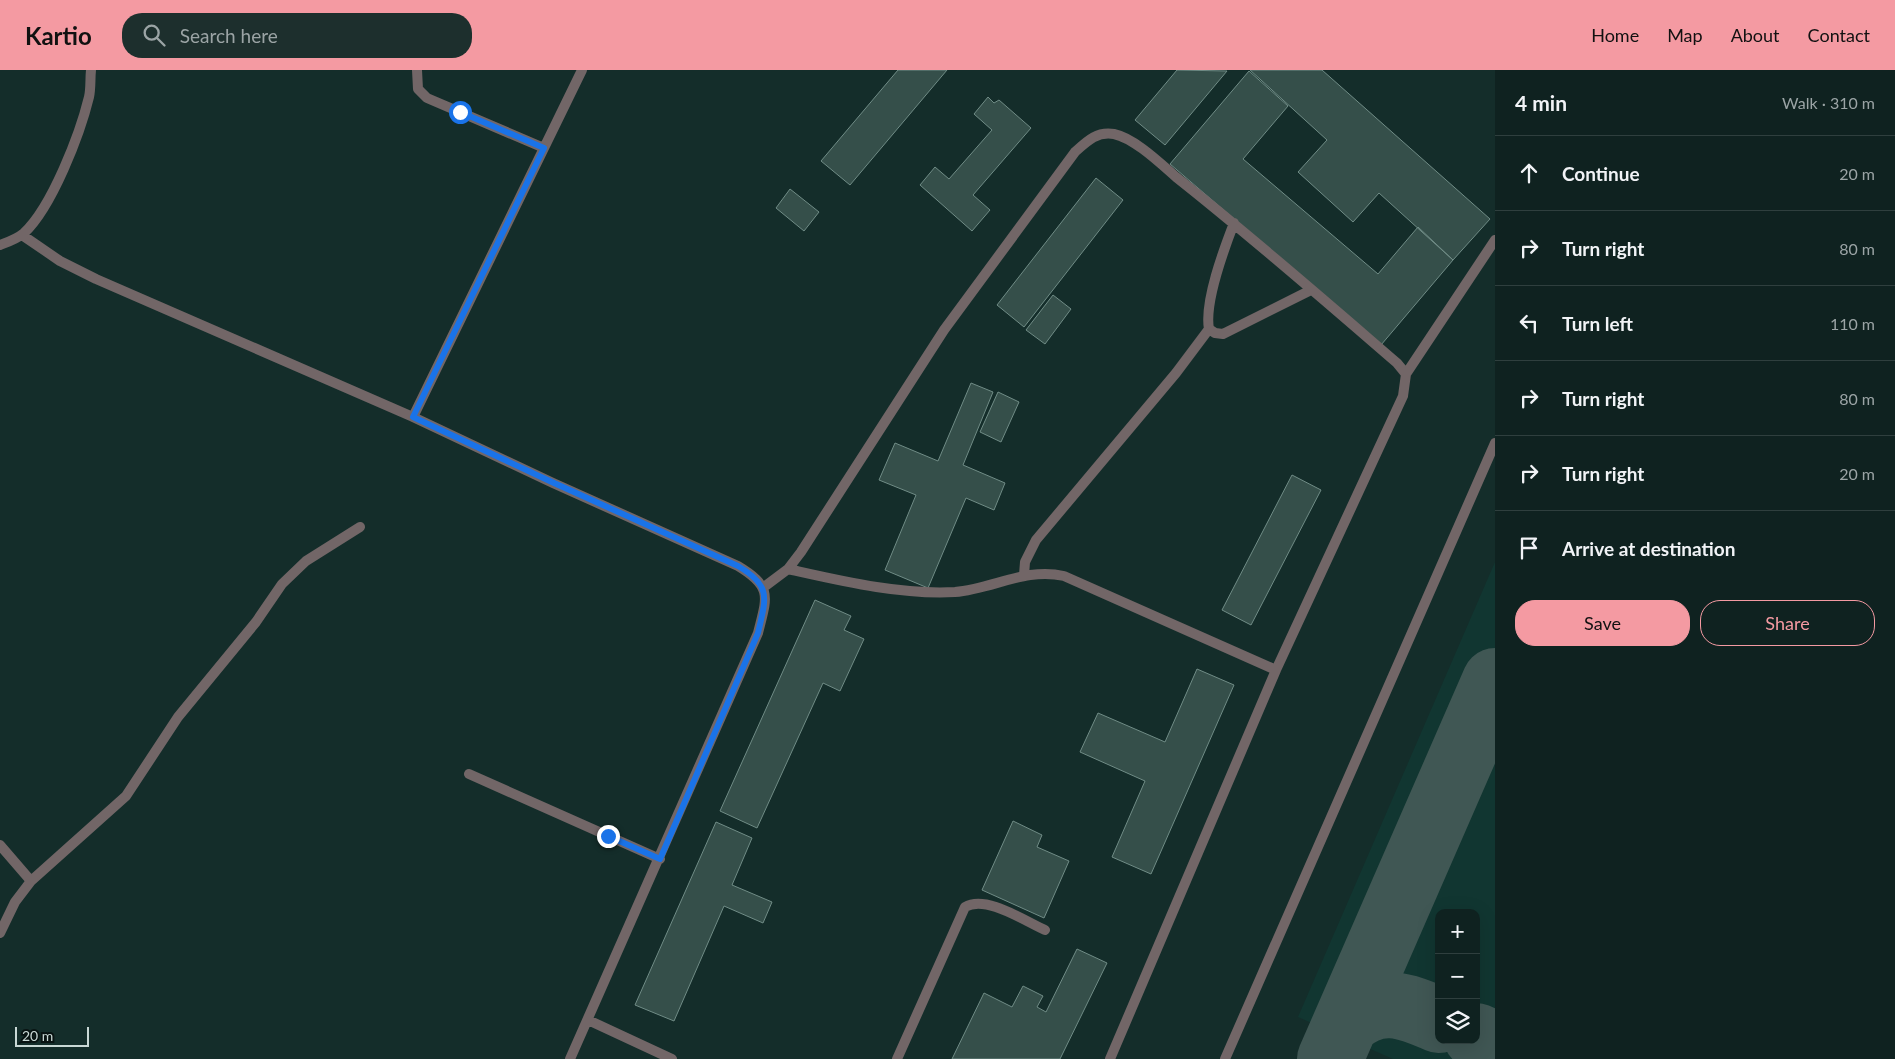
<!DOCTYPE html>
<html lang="en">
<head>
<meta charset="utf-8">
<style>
	:root { --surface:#0f2220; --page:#1d2f2d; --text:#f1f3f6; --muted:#9ba4a5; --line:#2f3f3e; --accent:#f49aa2 }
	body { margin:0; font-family:Lato,sans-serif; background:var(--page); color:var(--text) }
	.controls { position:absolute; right:15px; bottom:15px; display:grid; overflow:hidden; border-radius:10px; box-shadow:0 5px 20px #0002 }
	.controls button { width:45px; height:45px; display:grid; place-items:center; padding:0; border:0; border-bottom:1px solid var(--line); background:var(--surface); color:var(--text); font:25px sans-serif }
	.scale { position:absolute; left:15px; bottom:12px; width:74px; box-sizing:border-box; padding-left:5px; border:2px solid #c9d8d5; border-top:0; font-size:14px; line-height:18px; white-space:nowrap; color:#c9d8d5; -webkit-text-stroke:4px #091312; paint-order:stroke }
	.stop { position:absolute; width:15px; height:15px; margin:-11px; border:4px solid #1a73e8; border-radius:50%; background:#fff }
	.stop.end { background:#1a73e8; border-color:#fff; box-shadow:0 1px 5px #0008 }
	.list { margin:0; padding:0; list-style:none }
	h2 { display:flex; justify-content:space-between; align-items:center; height:65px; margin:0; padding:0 20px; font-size:21px }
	h2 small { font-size:16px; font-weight:400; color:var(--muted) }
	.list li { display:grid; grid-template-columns:32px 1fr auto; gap:15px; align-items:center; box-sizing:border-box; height:75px; padding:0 20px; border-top:1px solid var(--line) }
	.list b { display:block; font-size:19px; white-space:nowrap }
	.list em { font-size:16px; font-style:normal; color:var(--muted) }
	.actions { display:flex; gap:10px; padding:15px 20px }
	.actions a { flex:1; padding:11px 0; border:1px solid var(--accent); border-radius:20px; text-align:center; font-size:18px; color:var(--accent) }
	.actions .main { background:var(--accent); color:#111 }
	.icon { flex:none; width:28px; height:28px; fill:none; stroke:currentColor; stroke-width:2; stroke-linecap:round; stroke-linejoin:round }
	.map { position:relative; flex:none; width:1495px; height:989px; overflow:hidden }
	header { display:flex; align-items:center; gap:30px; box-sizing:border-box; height:70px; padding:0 25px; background:var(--accent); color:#111 }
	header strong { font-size:24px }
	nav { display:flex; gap:28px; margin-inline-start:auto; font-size:18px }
	.search { width:350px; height:45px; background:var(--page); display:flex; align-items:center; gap:12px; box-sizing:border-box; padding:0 18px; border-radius:20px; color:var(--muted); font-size:19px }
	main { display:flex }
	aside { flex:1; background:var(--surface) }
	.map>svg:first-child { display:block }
</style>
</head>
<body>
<header>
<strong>Kartio</strong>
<div class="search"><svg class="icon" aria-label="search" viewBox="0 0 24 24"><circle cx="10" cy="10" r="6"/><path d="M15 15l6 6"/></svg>Search here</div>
<nav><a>Home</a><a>Map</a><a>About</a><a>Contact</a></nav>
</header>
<main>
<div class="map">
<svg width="1495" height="989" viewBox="0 0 1495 989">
	<rect width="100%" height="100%" fill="#142d2a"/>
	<path fill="#113631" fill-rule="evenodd" d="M1495 492V989H1393L1298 947ZM1439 843H1476V970H1439Z"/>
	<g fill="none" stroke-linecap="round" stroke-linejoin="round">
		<path stroke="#405754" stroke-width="66" d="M1347 952C1378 925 1405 935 1439 950
			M1476 966 1495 974
			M1330 989 1495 611"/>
	</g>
	<path fill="#354f4a" stroke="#708c86" d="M898 0H947L850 115 821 91Z
		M1177 0 1227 1 1165 75 1135 50Z
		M1250 0H1322L1490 149 1453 190 1379 123 1353 152 1298 102 1327 70Z
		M1249 1 1288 36 1243 89 1378 204 1418 157 1453 190 1381 275 1170 94Z
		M988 27 994 33 999 30 1031 58 973 125 990 140 972 161 920 115 935 97 949 109 992 60 974 44Z
		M1096 108 1123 130 1024 257 997 235Z
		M790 119 819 142 804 161 776 138Z
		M1053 225 1071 239 1045 274 1026 260Z
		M971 313 993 322 963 395 1005 413 994 440 966 428 928 518 885 500 916 425 879 410 895 373 938 391Z
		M998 322 1019 332 1001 372 980 362Z
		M1292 405 1321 420 1251 555 1222 540Z
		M815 530 851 546 844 560 864 569 840 621 823 613 757 758 720 741Z
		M1197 599 1234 615 1151 804 1112 787 1145 711 1080 682 1098 643 1165 672Z
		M1013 751 1042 765 1037 777 1069 791 1044 848 982 820Z
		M716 752 752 768 732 815 772 832 763 853 724 836 674 951 635 935Z
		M1077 879 1107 893 1060 989H952L984 923 1012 937 1023 916 1043 926 1037 937 1046 942Z"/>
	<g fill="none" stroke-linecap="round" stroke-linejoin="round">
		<path stroke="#726667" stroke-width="10" d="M417 0 418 19 427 28 544 78
			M1234 153C1224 179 1204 232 1209 259L1215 263 1223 264 1311 220
			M22 165 60 191 96 209 413 347 553 413 738 496C773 517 767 527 758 563L570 989
			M0 175C8 172 17 169 24 163 52 137 80 64 89 27 91 18 90 9 91 0
			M1406 304 1495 170
			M413 347 582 0
			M788 499C842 511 900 525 955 522 993 519 1026 497 1064 506L1276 600
			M1024 505 1025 492 1036 470 1176 303 1209 259
			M764 517 788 499 801 482 944 260 1075 82C1087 71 1097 61 1114 64 1134 68 1161 94 1176 107 1252 167 1324 230 1397 293L1406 304 1403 326 1276 600 1110 989
			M469 704 660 789
			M0 775 31 811
			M0 863 15 832 31 811 126 726 178 647 256 552 282 514 306 491 360 457
			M588 950 672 989
			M897 989 965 837C986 825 1023 850 1045 860
			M1225 989 1495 373"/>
	</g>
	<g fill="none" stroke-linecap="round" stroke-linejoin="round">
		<path stroke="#1a73e8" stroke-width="6" d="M460 42 544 78 413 347 554 413 738 496C772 516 766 528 758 563L660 789 608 766"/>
	</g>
</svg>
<div class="controls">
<button>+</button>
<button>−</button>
<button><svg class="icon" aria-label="layers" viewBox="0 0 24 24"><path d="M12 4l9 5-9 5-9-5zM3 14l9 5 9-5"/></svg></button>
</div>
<div class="scale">20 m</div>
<div class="stop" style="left:460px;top:42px"></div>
<div class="stop end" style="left:608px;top:766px"></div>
</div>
<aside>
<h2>4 min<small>Walk · 310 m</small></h2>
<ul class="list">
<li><svg class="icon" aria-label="ahead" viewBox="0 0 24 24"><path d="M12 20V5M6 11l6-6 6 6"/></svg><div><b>Continue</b></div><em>20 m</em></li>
<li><svg class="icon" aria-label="right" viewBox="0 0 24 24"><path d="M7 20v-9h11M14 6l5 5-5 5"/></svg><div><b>Turn right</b></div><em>80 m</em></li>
<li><svg class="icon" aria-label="left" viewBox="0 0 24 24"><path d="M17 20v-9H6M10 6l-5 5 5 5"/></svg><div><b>Turn left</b></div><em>110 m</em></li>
<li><svg class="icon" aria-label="right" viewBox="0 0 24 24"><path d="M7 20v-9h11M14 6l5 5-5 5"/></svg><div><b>Turn right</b></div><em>80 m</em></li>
<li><svg class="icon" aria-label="right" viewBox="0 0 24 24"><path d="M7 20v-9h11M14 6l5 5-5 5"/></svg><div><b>Turn right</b></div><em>20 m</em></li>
<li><svg class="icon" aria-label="arrive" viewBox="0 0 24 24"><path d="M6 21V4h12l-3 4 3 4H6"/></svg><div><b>Arrive at destination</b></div></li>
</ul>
<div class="actions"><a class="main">Save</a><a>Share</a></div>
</aside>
</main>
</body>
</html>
